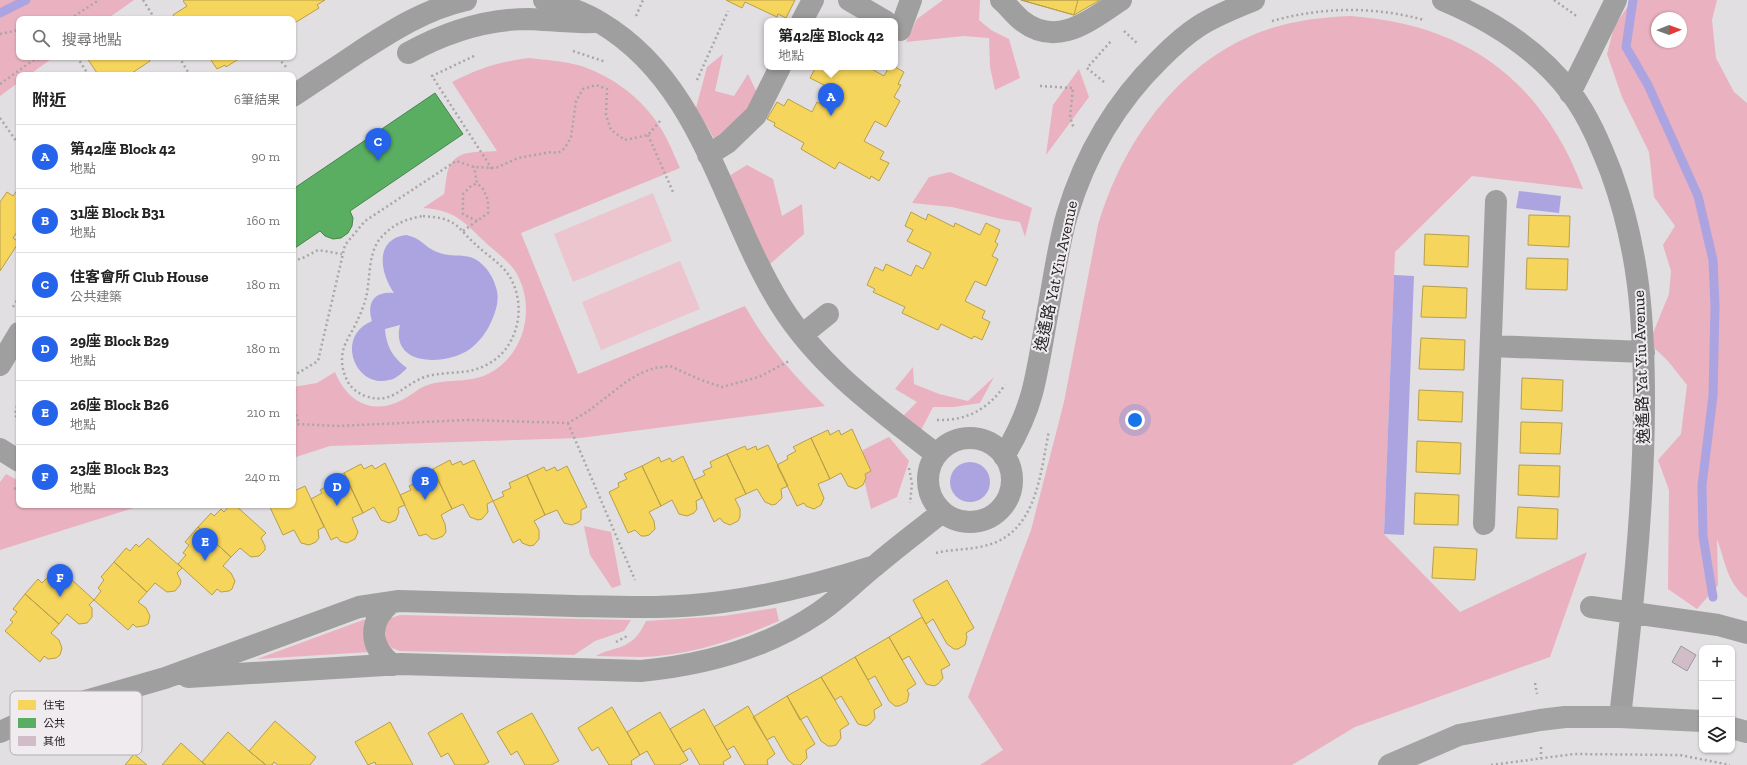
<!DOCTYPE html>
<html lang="zh-TW">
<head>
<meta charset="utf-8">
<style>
	:root { --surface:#fff; --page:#f2f2f2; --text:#222; --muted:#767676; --line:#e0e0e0; --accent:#2563eb }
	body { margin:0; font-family:"Zilla Slab","Noto Sans TC",serif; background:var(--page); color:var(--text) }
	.controls { position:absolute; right:12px; bottom:12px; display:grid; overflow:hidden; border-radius:8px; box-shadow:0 1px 3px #0004 }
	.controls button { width:36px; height:36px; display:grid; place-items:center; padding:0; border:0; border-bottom:1px solid var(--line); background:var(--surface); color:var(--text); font:20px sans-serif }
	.compass { position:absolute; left:1651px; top:12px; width:36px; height:36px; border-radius:50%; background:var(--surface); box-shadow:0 1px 3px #0004; rotate:89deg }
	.you { position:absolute; left:1135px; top:420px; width:14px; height:14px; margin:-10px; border:3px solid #fff; border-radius:50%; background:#1a73e8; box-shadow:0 0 0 6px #1a73e833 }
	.badge { display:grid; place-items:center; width:26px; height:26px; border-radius:50%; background:var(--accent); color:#fff; font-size:13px; font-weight:700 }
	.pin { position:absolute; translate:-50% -33px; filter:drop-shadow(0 1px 2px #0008) }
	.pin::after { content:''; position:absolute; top:21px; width:14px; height:12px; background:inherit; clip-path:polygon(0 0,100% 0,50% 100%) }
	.popup { position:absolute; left:764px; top:18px; width:134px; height:52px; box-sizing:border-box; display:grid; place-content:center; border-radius:8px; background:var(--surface); filter:drop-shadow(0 1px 3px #0005); font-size:13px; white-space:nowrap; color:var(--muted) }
	.popup b { font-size:15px; color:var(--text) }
	.popup::after { content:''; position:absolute; left:50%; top:100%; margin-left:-8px; border:8px solid transparent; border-top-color:var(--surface) }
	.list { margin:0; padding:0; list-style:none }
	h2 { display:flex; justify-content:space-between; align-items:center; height:52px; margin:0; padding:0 16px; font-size:17px }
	h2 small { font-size:13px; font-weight:400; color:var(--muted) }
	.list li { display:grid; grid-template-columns:26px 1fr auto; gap:12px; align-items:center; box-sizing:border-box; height:64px; padding:0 16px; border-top:1px solid var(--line) }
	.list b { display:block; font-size:15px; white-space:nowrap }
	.list p { margin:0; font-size:13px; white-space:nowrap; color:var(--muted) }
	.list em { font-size:13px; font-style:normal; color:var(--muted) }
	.icon { flex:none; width:22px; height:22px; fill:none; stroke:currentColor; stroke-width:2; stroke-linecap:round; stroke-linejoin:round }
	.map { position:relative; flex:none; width:1747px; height:765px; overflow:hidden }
	.search { position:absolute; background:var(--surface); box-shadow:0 1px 3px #0004; left:16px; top:16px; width:280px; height:44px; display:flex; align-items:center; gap:10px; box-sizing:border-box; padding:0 14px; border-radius:8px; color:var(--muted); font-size:15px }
	.panel { position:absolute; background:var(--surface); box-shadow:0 1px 3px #0004; left:16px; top:72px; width:280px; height:436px; border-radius:8px }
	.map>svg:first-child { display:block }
</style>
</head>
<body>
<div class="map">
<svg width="1747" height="765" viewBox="0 0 1747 765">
	<rect width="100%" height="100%" fill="#e1dfe1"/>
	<path fill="#edc5ce" d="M653 193 672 241 573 282 554 234Z
		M680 261 700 309 601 350 582 302Z"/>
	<path fill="#eab1c0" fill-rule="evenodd" d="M0 0H134L107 19H19V57H54L29 75H19V82L0 96Z
		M943 0H980L979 20 991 30 1009 39 1020 78 995 90 990 67 989 38 964 36 906 42 917 19Z
		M1632 0H1717L1712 20 1716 58 1734 92 1747 103V598C1727 584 1725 560 1717 539L1718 585 1697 609 1668 589 1669 490 1658 460 1681 434 1687 385 1668 361 1649 343 1669 294 1671 271 1663 245 1675 226 1654 197 1649 152 1622 97 1607 54 1614 27ZM1657 18H1681V42H1657Z
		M1350 16C1466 24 1542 80 1583 189L1472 176 1395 252 1384 534 1460 612 1587 552 1550 657 1355 727 1292 765H980L1003 750 968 697 1031 530 1064 402 1098 225C1126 131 1194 41 1296 22 1314 18 1332 17 1350 16Z
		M723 54 715 91 734 96 748 74 758 95 738 120 715 140 696 108 707 67Z
		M529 58C546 60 562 61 578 65 608 74 638 95 656 121 666 135 673 152 680 168L521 233 578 374 745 306C766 344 794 376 825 406L580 438 330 446 293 458V387L317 383 335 372C347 401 371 416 402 400 411 396 418 388 428 385 448 378 470 384 490 373 523 355 535 312 519 278 514 266 503 258 493 249 467 227 460 210 423 208L444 194C446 186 446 174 449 167 458 148 480 153 497 151L452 82C480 68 498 62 529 58Z
		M1079 69 1089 97 1046 155 1053 105Z
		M747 165 773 179 782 216 802 204 804 234 770 264 729 176Z
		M950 172 1032 208 1025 237 1020 222 1001 219 952 207 912 203 929 177Z
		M913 367 914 384 939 394 968 401 994 377 980 403 954 407H933L919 434 903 416 917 402 895 389Z
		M889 437 909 461 897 497 871 509 865 484 863 450Z
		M6 474 19 481V505H143L0 550V482Z
		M584 526 611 532 621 585 612 588 590 555Z
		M776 608 779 621C734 640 689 656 640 657 625 657 611 656 596 656 602 652 608 651 614 649 631 645 639 636 646 621L723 616Z
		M400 615 631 620 624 631 595 641 574 655 400 651 392 648 386 642 385 625 391 618Z
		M368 619 370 652 257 659 363 620Z"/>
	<path fill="#aca4e0" d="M1519 191 1561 196 1559 213 1516 208Z
		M406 235C422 238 424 247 437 252 450 258 464 253 475 259 487 266 494 278 497 291 499 301 496 311 492 320 487 332 480 341 470 349 446 366 390 367 400 325L385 329C386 346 393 358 407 368 402 373 396 379 389 380 356 389 334 337 372 321 366 302 375 291 394 293 380 273 374 239 406 235Z
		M1394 275 1414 276 1404 535 1384 534Z
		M950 482a20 20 0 1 1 40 0a20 20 0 1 1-40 0Z"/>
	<path fill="#f6d55c" stroke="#b79f4b" d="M185 0H325L317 5 319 8 293 24V19H228L227 17 224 19H175L173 15 187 6 183 1Z
		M726 0H795L786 18 778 14 777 17 745 2 742 8Z
		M1021 0H1100L1074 15Z
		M1021 0H1078L1074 15Z
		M88 57H148L150 61 129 75H94L97 73 87 58Z
		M209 57H242L226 67 225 65 217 69Z
		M816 67H868L884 76 889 67H895L904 72 898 84 901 85 894 97 900 101 886 127 875 121 864 141 884 152 880 159 889 163 879 181 871 176 870 179 839 162 835 169 801 149 804 143 774 126 775 123 767 119 777 102 784 106 788 99 812 112 817 102 825 106 834 90 810 78Z
		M18 189 19 229 13 238 19 242 0 271V202L7 192 13 196Z
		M911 212 926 220 928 214 954 227 955 223 980 235 986 223 1000 230 995 242 998 244 992 256 998 259 986 286 975 281 965 301 985 311 982 318 990 322 982 340 974 336 972 339 941 324 938 330 902 313 905 307 873 292 875 289 867 285 875 267 883 271 886 264 911 276 916 265 923 269 931 253 907 241 913 230 905 226Z
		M1529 215 1570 216 1569 247 1528 245Z
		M1425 234 1469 236 1468 267 1424 265Z
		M1527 258 1568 259 1567 290 1526 289Z
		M1423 286 1467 288 1466 318 1421 317Z
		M1421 338 1465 340 1464 370 1419 369Z
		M1522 378 1563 380 1562 411 1521 409Z
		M1419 390 1463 392 1462 422 1418 420Z
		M1521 422 1562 423 1560 454 1520 453Z
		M852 429 871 471 865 474 866 478 863 485 856 489 848 486 841 473 830 479 811 438 828 430 830 435 839 430 841 435Z
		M811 438 830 479 818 484 824 498 821 505 814 509 806 506 804 503 797 506 777 465 788 459 787 456 796 451 793 447Z
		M1417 441 1461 443 1460 474 1416 472Z
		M768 445 788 486 781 489 782 498 776 504 772 505 765 502 757 489 746 494 727 454 745 446 747 450 756 446 757 450Z
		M727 454 746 494 735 499 740 509V517L738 521 730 525 723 522 720 518 714 522 694 480 705 475 703 471 712 467 710 462Z
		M683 456 702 498 696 501 697 509 694 513 687 516 679 514 672 500 661 506 642 466 659 457 661 462 670 458 672 462Z
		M450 460 452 465 461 461 463 465 474 460 493 501 487 504 488 512 482 519 478 520 470 517 463 504 452 509 433 469Z
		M385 463 405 505 398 508 399 512 396 520 389 523 381 520 374 507 363 513 344 473 361 464 364 469 372 465 375 469Z
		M1519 465 1560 466 1559 497 1518 495Z
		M567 466 587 507 581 510V519L579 522 572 525 564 523 557 510 545 515 527 475 544 467 546 471 555 467 557 471Z
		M642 466 661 506 649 512 654 521 655 529 649 535 645 536H641L635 530 628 533 609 492 619 487 618 483 627 479 624 474Z
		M433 469 452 509 441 515 445 524 446 532 443 536 436 539H432L426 534 419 536 400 495 411 490 409 486 418 482 415 477Z
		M344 473 363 513 352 518 358 532 355 539 347 543 340 541 337 537 331 540 311 499 322 493 320 490 329 485 327 481Z
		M527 475 545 515 534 521 539 530V539L534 545 530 546 522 543 520 539 513 543 493 501 504 496 502 492 511 488 509 483Z
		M305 486 324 527 318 530 319 538 316 542 309 545 301 543 294 530 283 535 269 505H293V488L294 491Z
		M1415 493 1459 495 1458 525 1414 524Z
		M230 505H235L266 533 261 538 265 546V550L259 556 251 557 240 548 231 557 198 527 211 513 214 516 221 509 224 512Z
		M1518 507 1558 509 1557 539 1516 538Z
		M198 527 231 557 223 566 231 573 235 581 232 589 229 591 221 592 217 589 212 595 178 564 186 555 183 553 189 545 185 542Z
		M148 538 182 568 177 573 181 581 180 585 175 591 167 592 155 583 147 592 114 562 126 548 130 551 136 544 139 547Z
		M1434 547 1477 549 1475 580 1432 578Z
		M114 562 147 592 138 602 146 608 150 616 148 624 144 626 136 627 133 624 128 630 94 600 101 591 98 588 104 580 101 577Z
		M60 569 94 600 89 605 92 608V617L87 623 79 624 67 614 59 624 25 594 38 579 42 583 49 576 52 578Z
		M947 580 974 628 966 633 967 637 965 645 958 649H954L947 644 933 619 926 624 913 600Z
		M25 594 59 624 51 633 59 640 62 648 60 655 56 658 48 659 44 656 40 662 5 631 13 622 10 620 17 612 13 609Z
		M922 617 950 665 941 670 943 678 938 684 934 686 926 684 909 656 902 660 889 637Z
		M889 637 916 684 907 690 909 694 907 702 899 706H895L889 701 875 676 868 680 855 657Z
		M855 657 882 705 874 710 875 718 870 724 866 726 858 724 841 696 835 700 821 677Z
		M821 677 849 724 840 730 841 738 836 745 832 746H828L821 741 807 716 800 720 787 696Z
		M787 696 815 744 806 750 807 758 800 765H794L788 760 774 736 767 740 753 717Z
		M748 706 775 754 767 760 768 765H745L734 746 727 750 714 727Z
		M612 707 640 755 631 761 632 765H609L598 747 592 751 578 728Z
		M704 709 731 757 723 762 724 765H700L690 748 683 752 670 729Z
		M660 712 688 760 679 765H655L647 751 640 755 627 732Z
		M462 713 489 762 483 765H455L448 753 441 757 428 733Z
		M532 713 559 761 551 765H525L517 751 511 755 497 732Z
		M275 721 316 757 310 765H278L274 762 272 765H266L249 751Z
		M390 722 413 765H376L375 762 368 765 355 742Z
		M228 732 249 751 266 765H206L202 762Z
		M181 743 202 762 206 765H162Z
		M134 754 147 765H125Z"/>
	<path fill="#5aae61" stroke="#4a844e" d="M435 93 463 134 350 211 353 218 352 226 348 233 341 238 333 239 325 236 320 231 295 248 293 246V189Z"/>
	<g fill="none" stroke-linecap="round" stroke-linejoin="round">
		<path stroke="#aca4e0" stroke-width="9" d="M1633 0 1626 47 1648 85 1698 196 1713 260 1715 307 1713 396 1702 485 1703 536 1713 597
			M0 13 26 0"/>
	</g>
	<path fill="#d0bdc8" stroke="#9b9a9b" d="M1681 646 1696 655 1687 671 1672 662Z"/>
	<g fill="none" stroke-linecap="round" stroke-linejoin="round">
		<path stroke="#a7a7a7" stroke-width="2.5" stroke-dasharray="2 3" stroke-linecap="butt" d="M143 0 155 19
			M1554 0 1578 17
			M636 16 643 0
			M70 19 99 0
			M1272 21C1322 7 1373 6 1424 20
			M1124 31 1138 44
			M0 34 19 30
			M573 51 606 62
			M474 56 432 76 492 169
			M77 57 88 74
			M179 57 190 75
			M278 58 287 68
			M697 80 728 11
			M1104 82 1087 68 1112 40
			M0 84 32 61 47 57
			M1040 86 1073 88 1070 117 1074 129
			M0 118 19 145
			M648 135 673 192
			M423 216C432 217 441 217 449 221 459 225 464 234 472 241 477 246 482 250 488 255 497 262 507 270 512 281 527 311 516 352 484 366 466 375 447 371 428 376 403 383 394 406 365 396 357 393 349 386 346 378 342 369 341 360 343 351 345 341 353 331 357 321 360 315 363 308 365 301 371 282 367 257 379 240 391 225 405 219 423 216Z
			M477 221 463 214V194L470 187 477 183
			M463 231 488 213V200L483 189 477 183 474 167
			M293 260 301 259 318 250 342 254
			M13 307 19 297
			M293 376 318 361 345 245 365 221 456 161 474 167 496 168 518 158 551 152 558 153 565 148 571 137 576 101 583 89 596 85 607 89 606 115 611 130 625 140 648 135 660 121
			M19 396 15 415 19 420
			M293 405 299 424
			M937 420C967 421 988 409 1005 385
			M568 423 635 580
			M293 427 299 424 337 426 468 420 568 423 587 412 626 382 639 374 654 368 670 366 701 380 722 387 759 377 789 361
			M909 468 912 484 910 503
			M14 488 19 491
			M936 553C952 549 968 550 984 546 1037 534 1040 474 1049 431
			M616 642 629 635
			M1535 683 1537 694
			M1541 747V758
			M1491 765 1574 754 1680 755 1730 765"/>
		<path stroke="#a09fa0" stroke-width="22" d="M544 0C564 6 584 12 601 23 703 84 722 210 780 304 819 367 879 410 936 454
			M849 0 885 21
			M1001 0C1008 6 1014 14 1021 20 1057 49 1090 20 1121 0
			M1443 0C1493 21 1538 49 1571 93 1589 117 1600 144 1611 172 1639 249 1644 320 1644 401 1644 507 1632 612 1620 717
			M802 21 813 0
			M895 27 900 30 911 0
			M408 53C446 32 485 19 529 19 550 20 572 23 594 22
			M1570 93 1616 0
			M293 96C315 81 337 67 359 52 393 30 426 9 466 0
			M708 155 727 143 756 115 780 67
			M802 335 828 314
			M1491 346 1644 352
			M0 365 19 333
			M928 480a42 42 0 1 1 84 0a42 42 0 1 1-84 0Z
			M0 449 19 461
			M1004 456C1016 436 1026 415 1032 393 1039 366 1043 337 1048 310 1054 279 1058 246 1067 215 1085 155 1115 103 1160 59 1172 47 1185 35 1199 26 1216 15 1235 8 1254 0
			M1484 524 1496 201
			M392 602C368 621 368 646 393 665
			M1591 607 1718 625 1747 633
			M188 677 401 664 641 671C704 665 765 649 818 613 839 599 856 581 876 565 897 547 920 530 942 512
			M0 732 40 714 165 678 359 607 399 601C457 603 516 604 574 606 624 607 673 609 722 602 775 595 825 582 875 566"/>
		<path stroke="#a4a3a4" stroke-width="22" d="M1732 728 1747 732
			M1389 765 1459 735 1540 720 1565 717H1620L1702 721"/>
	</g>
	<g text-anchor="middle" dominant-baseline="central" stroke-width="4" stroke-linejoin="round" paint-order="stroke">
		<g font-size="16" fill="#232223" stroke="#efebef">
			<text transform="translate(1056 276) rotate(-78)">逸遙路 Yat Yiu Avenue</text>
			<text transform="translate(1641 367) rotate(-92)">逸遙路 Yat Yiu Avenue</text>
		</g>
	</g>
	<rect x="10" y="691" width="132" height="64" rx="6" fill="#efebef" stroke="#b2afb2" stroke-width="1"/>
	<rect x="18" y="700" width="18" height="10" fill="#f6d55c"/>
	<rect x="18" y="718" width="18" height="10" fill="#5aae61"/>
	<rect x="18" y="736" width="18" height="10" fill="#d0bdc8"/>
	<g font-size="11" fill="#232223">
		<text x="43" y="709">住宅</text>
		<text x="43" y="727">公共</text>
		<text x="43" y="745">其他</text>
	</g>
</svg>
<div class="controls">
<button>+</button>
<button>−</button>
<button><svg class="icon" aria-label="layers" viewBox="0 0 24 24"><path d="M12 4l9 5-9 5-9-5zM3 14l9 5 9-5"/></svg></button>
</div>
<svg class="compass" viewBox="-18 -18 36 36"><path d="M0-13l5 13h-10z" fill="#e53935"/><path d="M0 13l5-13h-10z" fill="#767676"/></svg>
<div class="you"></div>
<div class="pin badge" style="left:831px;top:116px">A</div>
<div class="popup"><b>第42座 Block 42</b>地點</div>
<div class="pin badge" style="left:425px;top:500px">B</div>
<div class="pin badge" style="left:378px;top:161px">C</div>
<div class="pin badge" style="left:337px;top:506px">D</div>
<div class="pin badge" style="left:205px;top:561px">E</div>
<div class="pin badge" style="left:60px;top:597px">F</div>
<div class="search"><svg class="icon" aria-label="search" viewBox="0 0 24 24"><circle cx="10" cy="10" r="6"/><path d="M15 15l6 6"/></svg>搜尋地點</div>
<section class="panel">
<h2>附近<small>6筆結果</small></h2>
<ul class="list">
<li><span class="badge">A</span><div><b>第42座 Block 42</b><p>地點</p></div><em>90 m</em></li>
<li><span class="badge">B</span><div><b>31座 Block B31</b><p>地點</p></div><em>160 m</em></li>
<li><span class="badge">C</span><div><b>住客會所 Club House</b><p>公共建築</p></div><em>180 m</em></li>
<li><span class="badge">D</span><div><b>29座 Block B29</b><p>地點</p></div><em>180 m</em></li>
<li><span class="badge">E</span><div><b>26座 Block B26</b><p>地點</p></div><em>210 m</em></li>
<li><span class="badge">F</span><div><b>23座 Block B23</b><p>地點</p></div><em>240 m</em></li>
</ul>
</section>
</div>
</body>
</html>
